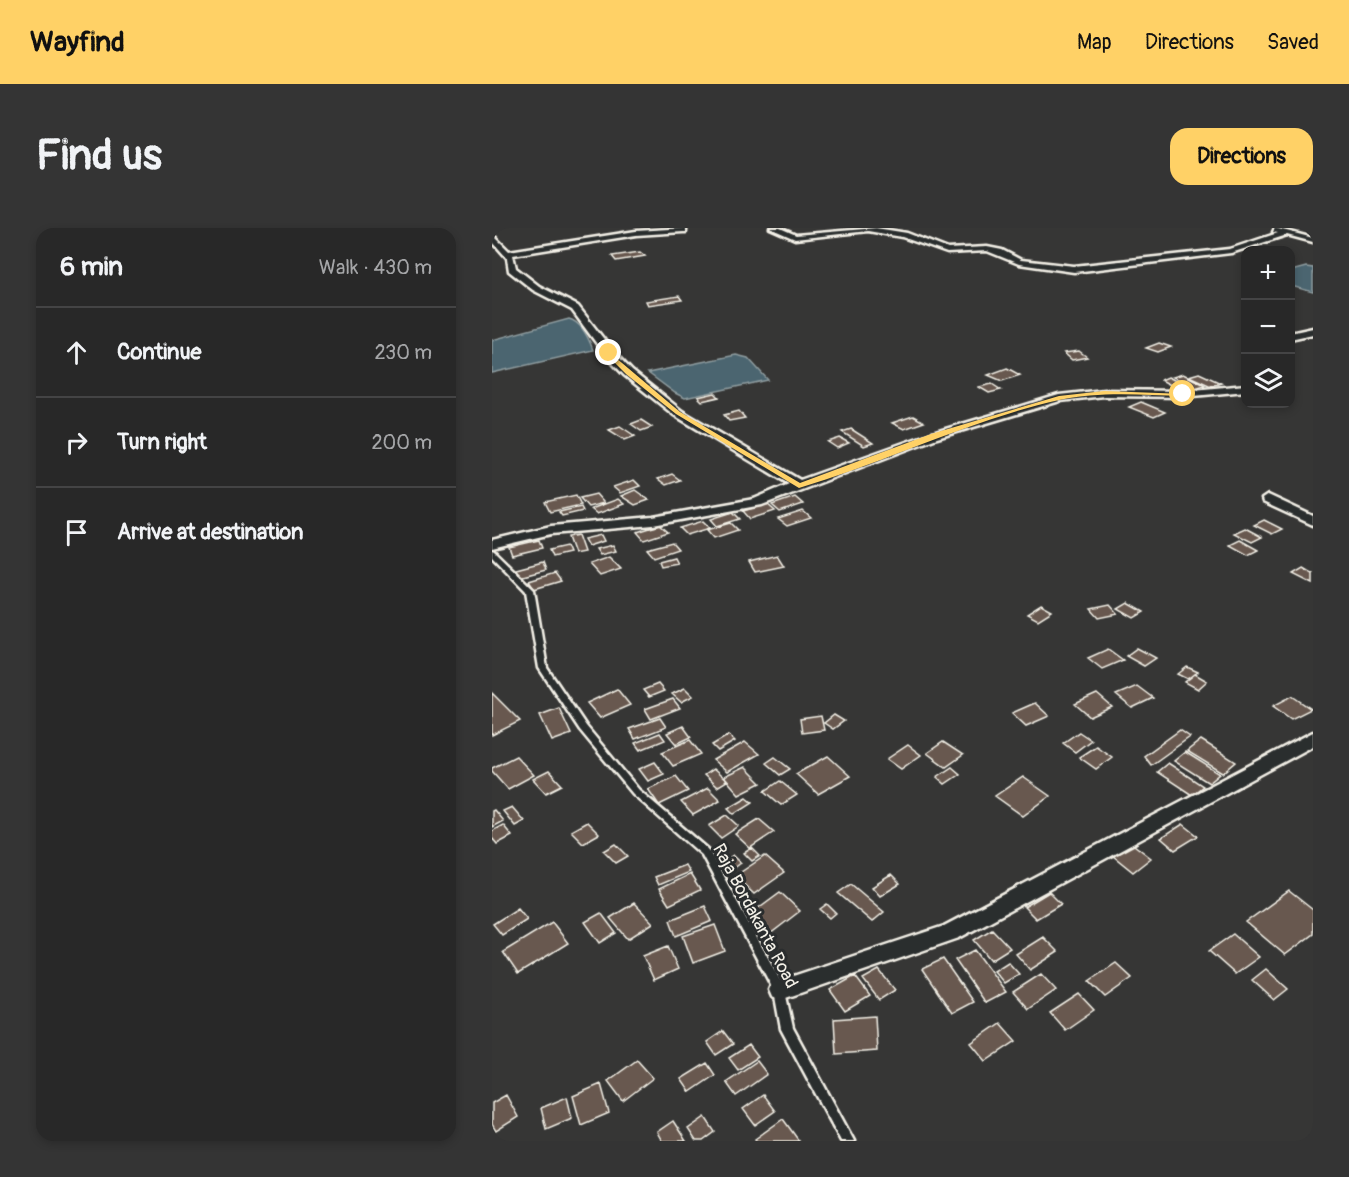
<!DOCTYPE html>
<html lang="en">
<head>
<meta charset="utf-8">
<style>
	:root { --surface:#282828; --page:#343434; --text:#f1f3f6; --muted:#a5a6a8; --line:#444445; --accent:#ffd166 }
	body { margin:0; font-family:Pangolin,sans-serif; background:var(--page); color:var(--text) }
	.controls { position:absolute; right:18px; top:18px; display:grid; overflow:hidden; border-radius:12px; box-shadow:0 3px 9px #0003 }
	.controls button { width:54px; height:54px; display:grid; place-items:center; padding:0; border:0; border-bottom:2px solid var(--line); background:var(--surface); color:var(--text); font:30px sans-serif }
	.stop { position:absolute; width:18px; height:18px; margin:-14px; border:4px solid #ffd166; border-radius:50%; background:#fff }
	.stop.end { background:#ffd166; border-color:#fff; box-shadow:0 2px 6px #0008 }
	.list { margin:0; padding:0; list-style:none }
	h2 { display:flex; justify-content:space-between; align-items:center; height:78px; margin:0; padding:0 24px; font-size:26px }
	h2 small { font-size:20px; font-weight:400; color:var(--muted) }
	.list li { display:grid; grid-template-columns:39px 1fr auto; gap:18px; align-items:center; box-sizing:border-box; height:90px; padding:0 24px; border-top:2px solid var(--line) }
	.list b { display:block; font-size:22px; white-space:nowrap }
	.list em { font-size:20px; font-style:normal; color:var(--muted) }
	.icon { flex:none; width:33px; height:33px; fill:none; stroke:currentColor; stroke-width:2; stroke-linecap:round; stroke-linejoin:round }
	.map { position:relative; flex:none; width:821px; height:913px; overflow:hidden; border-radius:18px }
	header { display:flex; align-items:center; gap:36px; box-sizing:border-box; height:84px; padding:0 30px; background:var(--accent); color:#111 }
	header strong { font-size:28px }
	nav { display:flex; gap:33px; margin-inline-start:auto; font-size:21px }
	.intro { display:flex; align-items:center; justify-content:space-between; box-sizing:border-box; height:144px; padding:0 36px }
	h1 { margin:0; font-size:42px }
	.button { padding:15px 27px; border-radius:18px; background:var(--accent); color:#111; font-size:21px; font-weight:700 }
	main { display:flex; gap:36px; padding:0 36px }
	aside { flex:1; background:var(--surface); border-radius:18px; box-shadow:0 3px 9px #0003 }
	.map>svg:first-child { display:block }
</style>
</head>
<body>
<header>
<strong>Wayfind</strong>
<nav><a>Map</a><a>Directions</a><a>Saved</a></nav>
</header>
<div class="intro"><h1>Find us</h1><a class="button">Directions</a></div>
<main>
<aside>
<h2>6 min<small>Walk · 430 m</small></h2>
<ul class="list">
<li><svg class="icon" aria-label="ahead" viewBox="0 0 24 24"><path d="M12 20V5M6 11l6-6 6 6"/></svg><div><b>Continue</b></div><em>230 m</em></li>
<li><svg class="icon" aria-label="right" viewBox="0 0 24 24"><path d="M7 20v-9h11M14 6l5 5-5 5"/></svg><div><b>Turn right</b></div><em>200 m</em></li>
<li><svg class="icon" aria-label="arrive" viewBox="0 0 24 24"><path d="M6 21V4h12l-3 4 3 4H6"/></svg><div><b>Arrive at destination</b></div></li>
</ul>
</aside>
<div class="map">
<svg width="821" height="913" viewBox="0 0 821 913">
	<rect width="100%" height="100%" fill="#363635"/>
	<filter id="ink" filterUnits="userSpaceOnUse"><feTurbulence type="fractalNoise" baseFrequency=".0167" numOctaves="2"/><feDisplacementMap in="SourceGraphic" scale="12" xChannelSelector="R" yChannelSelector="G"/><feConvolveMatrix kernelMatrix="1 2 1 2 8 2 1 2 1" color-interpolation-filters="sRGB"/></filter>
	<g filter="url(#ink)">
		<path fill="#4c6570" stroke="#8f9da0" stroke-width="1.5" d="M814 39 821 40V64L799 58V43Z
			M77 91C89 94 97 111 101 122L0 145V112Z
			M244 127 256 130 276 152 193 170 183 165 156 145Z"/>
		<path fill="#68594f" stroke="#f4f1e8" stroke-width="1.5" d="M148 24 153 28 124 33 120 28Z
			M187 68 190 72 156 77 154 73Z
			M667 115 679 119 666 124 654 120Z
			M587 123 595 129 580 132 572 125Z
			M515 140 528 147 510 153 496 147Z
			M707 145 729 155 719 158 697 148Z
			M691 146 713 157 703 160 681 149Z
			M676 149 701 161 690 163 669 152Z
			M500 156 509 162 497 165 487 159Z
			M223 165 227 169 210 173 206 169Z
			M649 174 673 184 662 189 637 179Z
			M247 183 253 190 237 193 232 187Z
			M421 188 432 194 412 201 400 195Z
			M149 192 160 199 149 203 139 196Z
			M128 198 143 208 133 212 117 202Z
			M359 201 381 215 372 218 350 204Z
			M348 210 357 215 345 220 336 214Z
			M180 246 188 252 174 257 166 251Z
			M142 252 148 258 128 265 121 259Z
			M143 262 157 272 143 277 129 268Z
			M104 266 112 275 96 279 88 270Z
			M84 267 89 277 58 284 53 274Z
			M303 269 311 276 288 284 280 277Z
			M126 271 132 276 105 286 99 281Z
			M275 276 283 283 258 291 251 283Z
			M89 279 91 283 70 288 67 284Z
			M311 283 319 290 295 298 286 291Z
			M241 284 248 291 225 298 219 291Z
			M772 292 790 301 780 306 762 297Z
			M211 293 218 300 195 307 188 300Z
			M239 295 246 302 222 310 215 302Z
			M168 297 176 304 152 312 145 304Z
			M753 300 770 309 760 314 742 305Z
			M86 307 92 324 82 326 76 309Z
			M109 307 112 313 96 318 92 311Z
			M47 312 50 320 20 327 17 319Z
			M748 312 766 322 756 327 738 317Z
			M180 314 186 321 162 329 155 321Z
			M121 317 124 323 108 327 104 321Z
			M74 318 77 325 60 329 57 322Z
			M285 327 292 338 263 344 257 334Z
			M117 329 129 341 108 348 97 336Z
			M182 329 185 335 169 338 167 333Z
			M51 334 54 342 27 349 24 341Z
			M811 340 821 346V356L801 346Z
			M63 345 69 353 42 361 37 353Z
			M636 375 652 384 642 390 626 381Z
			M549 377 560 383 546 392 535 386Z
			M618 377 626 386 607 390 599 381Z
			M645 420 664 430 652 438 634 428Z
			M616 421 631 432 610 441 596 430Z
			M695 439 706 444 696 451 686 446Z
			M703 446 715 453 706 461 693 454Z
			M166 456 172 463 157 469 151 462Z
			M645 458 661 470 640 480 624 467Z
			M193 460 201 468 189 474 180 466Z
			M125 461 138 477 108 490 95 475Z
			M0 465 28 493 0 507Z
			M605 466 620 479 598 489 583 476Z
			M800 468 819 481 799 491 781 478Z
			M181 471 188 480 159 491 153 481Z
			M543 475 557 488 534 498 520 485Z
			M67 480 79 506 60 513 48 487Z
			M342 487 352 493 341 501 332 495Z
			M329 488 332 502 310 505 308 491Z
			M168 490 174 499 143 511 137 501Z
			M191 498 199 509 184 516 175 505Z
			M688 502 698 509 659 537 652 528Z
			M587 504 599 512 583 524 571 515Z
			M168 505 173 512 148 522 143 515Z
			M237 507 243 513 226 523 220 517Z
			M198 512 209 526 181 538 170 524Z
			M709 512 744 534 731 545 695 523Z
			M253 514 267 526 235 544 221 532Z
			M451 514 471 527 454 539 435 525Z
			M416 517 429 527 409 541 395 531Z
			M604 518 620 529 604 541 587 529Z
			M693 524 728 546 717 555 682 533Z
			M24 528 42 547 16 561 0 543V540Z
			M336 528 358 548 326 566 304 546Z
			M283 529 298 541 288 547 274 535Z
			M163 534 172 546 156 553 147 541Z
			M676 535 711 558 700 567 665 544Z
			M253 539 269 555 247 566 232 549Z
			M460 539 468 546 453 556 445 549Z
			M221 541 235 553 225 559 212 547Z
			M57 543 70 557 54 565 41 551Z
			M184 548 196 563 167 577 156 561Z
			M531 549 558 568 531 588 503 568Z
			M288 553 305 567 289 577 273 563Z
			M216 560 228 572 201 587 189 574Z
			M255 569 261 574 242 586 236 580Z
			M20 579 32 593 23 598 11 583Z
			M2 582 11 593 0 599V583Z
			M235 587 247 598 229 610 217 598Z
			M267 591 282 604 258 620 243 606Z
			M95 594 107 606 91 615 79 603Z
			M691 596 706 608 683 622 669 610Z
			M11 597 20 608 5 616 0 610V603Z
			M638 614 659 630 641 644 620 627Z
			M124 616 136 628 124 635 112 623Z
			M260 620 268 628 260 633 252 625Z
			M241 627 249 635 238 643 230 635Z
			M273 628 292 645 262 666 243 648Z
			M193 637 197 644 166 657 162 649Z
			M198 646 208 662 177 677 167 661Z
			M399 647 408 656 388 668 380 659Z
			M359 656 392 684 380 694 346 665Z
			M797 663 821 682V706L793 727 754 694Z
			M288 664 308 683 278 706 258 686Z
			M557 664 569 676 544 691 532 679Z
			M142 675 161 695 136 711 118 690Z
			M335 676 344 685 338 690 328 681Z
			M213 678 220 693 184 708 178 692Z
			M26 680 35 691 10 707 1 696Z
			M109 685 124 705 108 715 93 694Z
			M60 694 76 715 26 746 11 724Z
			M223 697 233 723 201 735 191 708Z
			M500 701 518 720 499 732 482 712Z
			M741 706 767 729 743 746 717 723Z
			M551 709 566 724 538 742 524 726Z
			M176 718 186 741 162 752 151 728Z
			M483 722 514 764 493 775 463 732Z
			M451 731 481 774 460 785 430 741Z
			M516 734 527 746 512 755 502 743Z
			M624 735 640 750 613 769 597 753Z
			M774 741 796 761 782 772 760 752Z
			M387 742 403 762 387 772 371 751Z
			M549 746 564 762 536 781 521 764Z
			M363 748 378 768 353 783 338 762Z
			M587 766 602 782 573 802 558 785Z
			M383 788 385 823 344 826 342 791Z
			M508 795 524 813 494 833 479 815Z
			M231 803 241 816 224 827 215 814Z
			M257 817 266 829 246 842 237 830Z
			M145 832 161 850 131 873 116 853Z
			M265 833 275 846 244 868 234 854Z
			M215 835 223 847 198 864 189 851Z
			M109 856 117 885 89 897 81 868Z
			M14 867 26 889 4 903 0 896V875Z
			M271 867 283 883 263 897 251 881Z
			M75 869 80 890 54 901 49 880Z
			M213 889 223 904 211 913H204L196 901Z
			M291 891 307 913H265L263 911Z
			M181 893 194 913H170L165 904Z"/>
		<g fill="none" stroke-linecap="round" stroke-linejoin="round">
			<g stroke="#f4f1e8" stroke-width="5">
				<path id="service" d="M0 322 2 323 42 362 55 440 94 498 147 562 216 621 292 759 301 800 362 913H349L289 801 282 763 210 627 141 566 88 502 47 440 34 363 0 328Z"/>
			</g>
			<g stroke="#f4f1e8" stroke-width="5">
				<path id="minor" d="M194 0V4H191L144 7 21 27 24 40 47 58 86 78 121 123 140 143 190 183 308 252 437 206 567 167 612 162 691 163 754 157V163L691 169 612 168 568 173 445 210 270 277 161 297 59 306 0 320V312L59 298 161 289 262 271 297 256 182 187 132 147 113 127 80 82 41 62 17 43 15 30 0 13V6L17 23 144 3Z
					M278 0H288L304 7 384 0 415 5 456 21 495 19 510 22 529 32 582 38 738 21 786 5 781 4 783 0 821 10V14L795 7 739 25 582 44 527 36 495 23 455 25 410 9 376 3 303 11Z
					M821 100V106L798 111V105Z
					M776 267 821 288V297L771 274 770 271Z
					M821 504V518L467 710 288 772 280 769 277 762 280 755 452 698Z"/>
			</g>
			<use href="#service" fill="#2a2d2e" fill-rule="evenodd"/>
			<use href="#minor" fill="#2a2d2e" fill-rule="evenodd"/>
		</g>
	</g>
	<path fill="#ffd166" d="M117 124 188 184 308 255 439 206 567 168 612 163 694 166 691 168C650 167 608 163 567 172 478 192 394 234 307 260L184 186 134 146 115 127Z"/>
	<g text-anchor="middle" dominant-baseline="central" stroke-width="6" stroke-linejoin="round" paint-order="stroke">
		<g font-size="18" fill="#f4f1e8" stroke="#2a2d2e">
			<text transform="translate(263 688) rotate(62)">Raja Bordakanta Road</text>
		</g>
	</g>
</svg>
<div class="controls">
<button>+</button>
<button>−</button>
<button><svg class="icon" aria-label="layers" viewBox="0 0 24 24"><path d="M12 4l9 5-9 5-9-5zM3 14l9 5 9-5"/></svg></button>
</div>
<div class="stop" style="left:691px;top:166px"></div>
<div class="stop end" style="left:117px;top:125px"></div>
</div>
</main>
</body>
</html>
